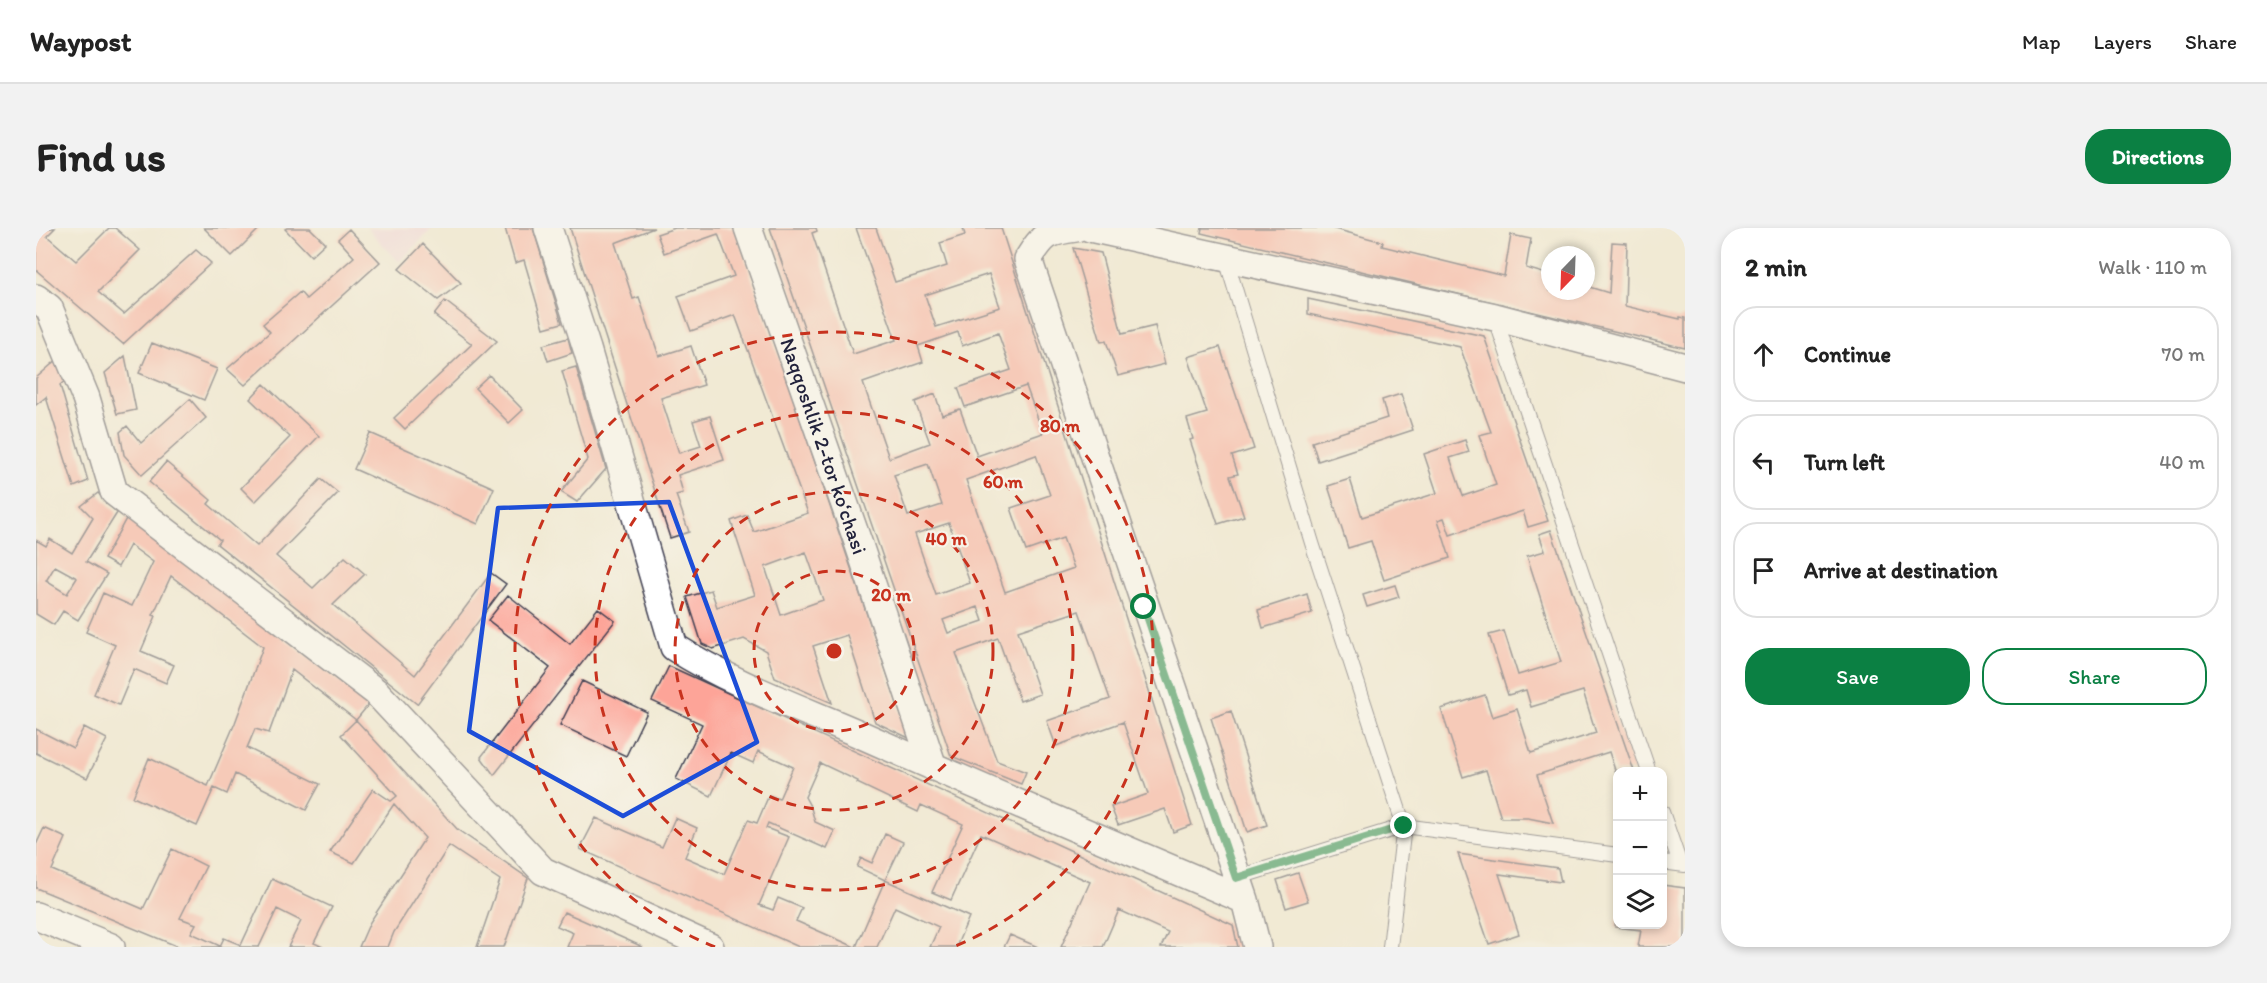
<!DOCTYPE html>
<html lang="en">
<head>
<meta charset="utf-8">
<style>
	:root { --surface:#fff; --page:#f2f2f2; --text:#222; --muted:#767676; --line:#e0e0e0; --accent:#0b8043 }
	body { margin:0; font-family:Itim,sans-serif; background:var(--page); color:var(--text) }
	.controls { position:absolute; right:18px; bottom:18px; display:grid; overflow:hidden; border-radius:12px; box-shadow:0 3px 9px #0003 }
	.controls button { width:54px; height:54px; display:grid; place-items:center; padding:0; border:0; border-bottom:2px solid var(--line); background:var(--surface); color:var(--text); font:30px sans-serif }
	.compass { position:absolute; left:1505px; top:18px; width:54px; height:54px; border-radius:50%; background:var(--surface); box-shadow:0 3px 9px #0003; rotate:203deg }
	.stop { position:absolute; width:18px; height:18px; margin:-14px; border:4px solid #0b8043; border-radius:50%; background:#fff }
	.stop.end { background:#0b8043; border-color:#fff; box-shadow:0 2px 6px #0008 }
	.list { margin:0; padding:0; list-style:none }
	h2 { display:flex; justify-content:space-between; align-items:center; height:78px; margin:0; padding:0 24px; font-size:26px }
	h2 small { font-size:20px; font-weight:400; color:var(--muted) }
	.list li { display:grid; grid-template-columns:39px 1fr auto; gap:18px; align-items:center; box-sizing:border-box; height:96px; margin:0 12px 12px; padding:0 12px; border:2px solid var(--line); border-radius:24px }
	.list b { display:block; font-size:22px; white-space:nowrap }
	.list em { font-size:20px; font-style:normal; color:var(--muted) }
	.actions { display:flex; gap:12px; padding:18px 24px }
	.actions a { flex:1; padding:14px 0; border:2px solid var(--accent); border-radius:24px; text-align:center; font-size:21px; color:var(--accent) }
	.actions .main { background:var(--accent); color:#fff }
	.icon { flex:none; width:33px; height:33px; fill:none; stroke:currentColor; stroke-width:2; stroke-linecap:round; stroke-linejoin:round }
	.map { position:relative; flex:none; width:1649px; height:719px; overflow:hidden; border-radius:24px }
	header { display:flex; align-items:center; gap:36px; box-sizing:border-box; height:84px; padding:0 30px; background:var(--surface); border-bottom:2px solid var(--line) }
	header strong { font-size:28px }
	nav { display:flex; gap:33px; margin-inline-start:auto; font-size:21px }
	.intro { display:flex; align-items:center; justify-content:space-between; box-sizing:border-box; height:144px; padding:0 36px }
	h1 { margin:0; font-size:42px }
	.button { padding:15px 27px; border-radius:24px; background:var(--accent); color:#fff; font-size:21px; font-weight:700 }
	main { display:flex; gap:36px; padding:0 36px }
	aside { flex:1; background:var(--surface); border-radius:24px; box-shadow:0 3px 9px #0003 }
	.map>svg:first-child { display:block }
</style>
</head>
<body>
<header>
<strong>Waypost</strong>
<nav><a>Map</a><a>Layers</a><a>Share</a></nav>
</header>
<div class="intro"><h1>Find us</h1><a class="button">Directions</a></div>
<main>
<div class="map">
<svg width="1649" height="719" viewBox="0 0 1649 719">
	<rect width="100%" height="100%" fill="#f7f3e8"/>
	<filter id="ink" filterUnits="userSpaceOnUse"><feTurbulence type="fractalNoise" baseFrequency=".0167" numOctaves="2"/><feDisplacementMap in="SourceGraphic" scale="12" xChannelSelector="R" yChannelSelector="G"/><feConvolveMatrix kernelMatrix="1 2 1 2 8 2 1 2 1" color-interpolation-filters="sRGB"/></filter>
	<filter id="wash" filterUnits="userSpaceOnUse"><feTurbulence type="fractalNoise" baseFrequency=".008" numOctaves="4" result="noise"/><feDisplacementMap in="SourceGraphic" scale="24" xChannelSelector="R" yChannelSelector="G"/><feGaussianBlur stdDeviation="1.35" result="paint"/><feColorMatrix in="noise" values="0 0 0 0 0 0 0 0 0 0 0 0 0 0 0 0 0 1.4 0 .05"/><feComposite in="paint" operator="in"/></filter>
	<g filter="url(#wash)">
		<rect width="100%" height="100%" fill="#f1ead4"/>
		<path fill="#f3cfdf" d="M331 0H397L363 34Z"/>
		<g id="blocks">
			<path fill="#fda498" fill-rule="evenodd" d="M0 0H19L11 8 40 33 73 0H79L104 22 62 64 88 86 160 22 175 35 87 116 0 42Z
				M168 0H224L196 28Z
				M251 0H274L289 15 275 28 249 1Z
				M469 0H497L526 95 508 100 488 32 479 35Z
				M534 0H618L579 15 597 71 603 69 623 128 655 118 668 157 625 170 643 225 665 218 657 193 674 188 688 232 642 247 647 265 640 267 653 304 634 310Z
				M639 0H699L873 510 839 494 811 407 777 418 796 475 739 450 730 423 708 411 677 421 666 416 651 369 675 362 681 379 719 367 695 293 711 287 718 304 772 285 699 87 655 103 642 68 698 48 682 6 628 25 621 6ZM770 324 787 372 745 387 729 339Z
				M734 0H780L781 3 776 5 817 126 860 112 820 0H840L859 54 911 38 904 15 929 7 927 0H965L1156 597 1137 604 1129 581 1082 597 1075 579 1112 566 1087 494 1020 518 1011 493 1074 471 1043 383 982 403 1004 466 984 473 962 410 920 425 961 533 990 544 985 556 915 528ZM953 46 964 79 900 99 889 67ZM922 104 926 118 962 105 975 142 922 160 929 179 990 158 1007 205 941 228 924 181 906 187 899 166 879 174 894 215 853 230 827 155 887 134 882 118ZM1000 227 1014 267 975 280 990 323 1027 310 1038 340 969 364 930 252ZM892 236 906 277 872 288 858 247ZM913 295 934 355 900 367 879 306ZM942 379 947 393 912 405 907 392Z
				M1166 0H1295L1347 14 1346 18 1468 48 1475 7 1495 11 1490 40 1514 47V63H1550V58L1573 65 1576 14 1591 15 1589 78 1644 91V89L1649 90V120L1165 5Z
				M313 1 344 34 209 157 191 141 234 104 227 96 264 64 270 71 318 29 302 11Z
				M387 16 425 55 402 72 363 41Z
				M1037 20 1065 25 1086 106 1119 98 1129 136 1082 148 1070 113 1065 114Z
				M1272 71 1448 108 1512 293 1492 299 1487 283 1414 307 1408 290 1402 292 1414 330 1348 352 1335 313 1312 320 1292 258 1314 251 1326 289 1401 265 1388 226 1429 212 1433 224 1414 230 1427 268 1460 257 1443 207 1455 204 1424 119 1272 86Z
				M409 73 461 113 369 201 358 190 436 116 398 87Z
				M532 110 536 125 512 133 507 117Z
				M116 115 181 141 168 172 103 145Z
				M1184 119 1218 221 1196 228 1202 246 1194 248 1208 288 1182 296 1154 212 1157 211 1151 191 1171 185 1152 129Z
				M89 128 100 182 81 186 69 145Z
				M23 130 32 150 24 157 52 253 38 259 10 169 0 177V150Z
				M540 139 570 241 541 274 525 264 552 231 526 143Z
				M453 147 487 182 473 195 439 160Z
				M228 156 283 208 219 274 205 260 254 209 214 171Z
				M1365 166 1377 202 1282 233 1276 214 1351 190 1346 172Z
				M154 171 170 190 106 247 88 227 84 204 91 198 105 215Z
				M334 205 458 260 442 296 318 241Z
				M130 234 175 272 172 276 221 318 285 251 302 265 240 328 277 360 309 329 329 346 297 377 379 447 455 345 470 356 381 476 181 316 184 312 113 254Z
				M62 265 81 285 50 334 71 346 42 392 27 383 18 397 0 386V312L10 318 14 311 36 325 57 290 45 278ZM19 338 41 350 31 366 10 353Z
				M91 289 333 476 320 492 256 442 233 505 219 501 211 520 284 556 270 582 199 546 191 566 178 560 161 598 97 569 113 530 172 558 199 495 227 419 135 348 117 387 120 388 105 423 138 437 130 455 98 441 83 477 58 466 79 417 50 404 67 365 96 378 117 334 94 317 82 339 68 331Z
				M1515 302 1598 543H1581V548L1573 524 1501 547 1517 595 1492 590H1465L1450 542 1427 549 1405 481 1449 467 1456 489 1481 481 1495 525 1560 505 1547 463 1495 479 1490 462 1472 467 1453 407 1468 403 1482 447 1525 434 1491 328 1509 323 1503 306Z
				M1359 357 1363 369 1331 379 1327 367Z
				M1271 366 1276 385 1227 400 1222 382Z
				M472 367 534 416 562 380 579 393 458 547 445 529 514 440 452 392Z
				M633 438 1197 697 1202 719H1125L1132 704 1083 682 1067 719H1025L1054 654 945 606 915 672 896 664 927 596 885 577 882 584 821 555 822 553 784 535 769 569 775 580 779 594 799 603 791 621 732 595 730 600 753 609 723 677 737 682 742 670 766 680 760 693 819 719H763L544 621 560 590 626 619 639 590 661 600 649 629 688 646 712 592 721 595 733 567 743 571 757 539 722 523 717 535 695 525 675 568 640 551 666 496 616 473Z
				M546 453 611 484 590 528 524 497Z
				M1195 483 1231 597 1211 604 1175 490Z
				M320 492 422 602 492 650 468 719H441L464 652 413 618 358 704 352 719H323L334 694 389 610 358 576 318 635 294 624 337 561 355 573 361 568 305 507Z
				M48 499 71 511 51 550 0 525V501L37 520Z
				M8 600 30 610 16 642 107 681 136 621 170 638 144 690 160 696 155 705 184 718 188 710 205 717 236 651 296 679 278 715 287 719H252L265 693 241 681 223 719H143L0 660V617Z
				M849 606 867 614 849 652 821 639 825 630 836 635Z
				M1422 626 1522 640 1525 654 1463 646 1483 706 1453 716Z
				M1262 645 1272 673 1250 680 1241 652Z
				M849 652 933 689 920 719H894L903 699 859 679 841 719H820Z
				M1626 657 1649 660V719H1602L1605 702 1579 699 1580 689 1582 696H1626Z
				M528 684 544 691 607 719H531L537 705 521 698Z
				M974 707 1002 719H968Z"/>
		</g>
	</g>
	<g filter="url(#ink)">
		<use href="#blocks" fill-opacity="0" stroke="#414052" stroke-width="1.5"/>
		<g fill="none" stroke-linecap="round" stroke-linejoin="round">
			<g stroke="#414052" stroke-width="16">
				<path id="lane" d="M1190 31 1276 315 1368 598 1354 719
					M1459 89 1613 544
					M1626 584 1644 636
					M1626 634 1649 637
					M1200 650 1368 598 1582 627"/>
			</g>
			<g stroke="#414052" stroke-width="30">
				<path id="street" d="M512 0 551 121 638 419C696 456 764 480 828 508 954 564 1081 618 1209 672
					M712 0 823 317 897 539
					M1040 0C1010 4 1008 6 992 31L1209 672 1221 719
					M1054 0 1459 89 1649 139
					M0 70 13 80 50 170 78 264 340 464 507 643 674 719
					M0 688 75 719"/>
			</g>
			<use href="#lane" stroke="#fff" stroke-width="14"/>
			<use href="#street" stroke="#fff" stroke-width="27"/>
		</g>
	</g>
	<g fill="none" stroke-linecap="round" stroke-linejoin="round" filter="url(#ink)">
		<path stroke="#0b8043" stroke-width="8" d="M1108 379 1200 650 1368 598"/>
	</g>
	<path d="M0 0H1649V719H0ZM633 274 721 514 587 588 433 503 462 280Z" fill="#f1ead4" fill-opacity=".55" fill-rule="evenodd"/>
	<path fill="none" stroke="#1d4ed8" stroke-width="4.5" stroke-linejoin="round" d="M633 274 721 514 587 588 433 503 462 280Z"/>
	<g fill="none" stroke="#c8321e" stroke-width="3" stroke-dasharray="10 8">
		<circle cx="798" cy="423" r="80"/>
		<circle cx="798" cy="423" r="159"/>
		<circle cx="798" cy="423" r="239"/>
		<path d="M679 719A319 319 0 1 1 917 719"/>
	</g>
	<g text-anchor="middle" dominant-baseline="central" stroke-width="4.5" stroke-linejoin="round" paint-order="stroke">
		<g font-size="21" fill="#22223b" stroke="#f7f3e8">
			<text transform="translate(788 218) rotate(71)">Naqqoshlik 2-tor koʻchasi</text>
		</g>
	</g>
	<circle cx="798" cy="423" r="9" fill="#c8321e" stroke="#f7f3e8" stroke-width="3"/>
	<g font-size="18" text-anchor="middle" font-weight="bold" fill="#c8321e" stroke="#f7f3e8" stroke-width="4.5" stroke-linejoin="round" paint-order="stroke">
		<text x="1024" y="204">80 m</text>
		<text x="967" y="260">60 m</text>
		<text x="910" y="317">40 m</text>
		<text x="855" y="373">20 m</text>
	</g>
</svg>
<div class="controls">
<button>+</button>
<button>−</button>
<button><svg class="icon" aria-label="layers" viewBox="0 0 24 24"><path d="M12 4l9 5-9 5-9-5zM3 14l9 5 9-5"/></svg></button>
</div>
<svg class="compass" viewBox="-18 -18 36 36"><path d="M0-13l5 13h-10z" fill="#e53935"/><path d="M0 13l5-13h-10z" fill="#767676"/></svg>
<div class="stop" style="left:1108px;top:379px"></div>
<div class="stop end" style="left:1368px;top:598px"></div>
</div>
<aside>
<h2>2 min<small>Walk · 110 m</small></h2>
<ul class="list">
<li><svg class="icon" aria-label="ahead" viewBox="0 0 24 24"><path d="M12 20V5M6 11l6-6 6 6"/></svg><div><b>Continue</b></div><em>70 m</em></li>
<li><svg class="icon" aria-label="left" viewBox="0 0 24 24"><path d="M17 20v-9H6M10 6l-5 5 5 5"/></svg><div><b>Turn left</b></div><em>40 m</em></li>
<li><svg class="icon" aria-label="arrive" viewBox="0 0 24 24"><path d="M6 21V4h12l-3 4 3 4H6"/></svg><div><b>Arrive at destination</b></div></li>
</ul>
<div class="actions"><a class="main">Save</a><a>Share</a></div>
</aside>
</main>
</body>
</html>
